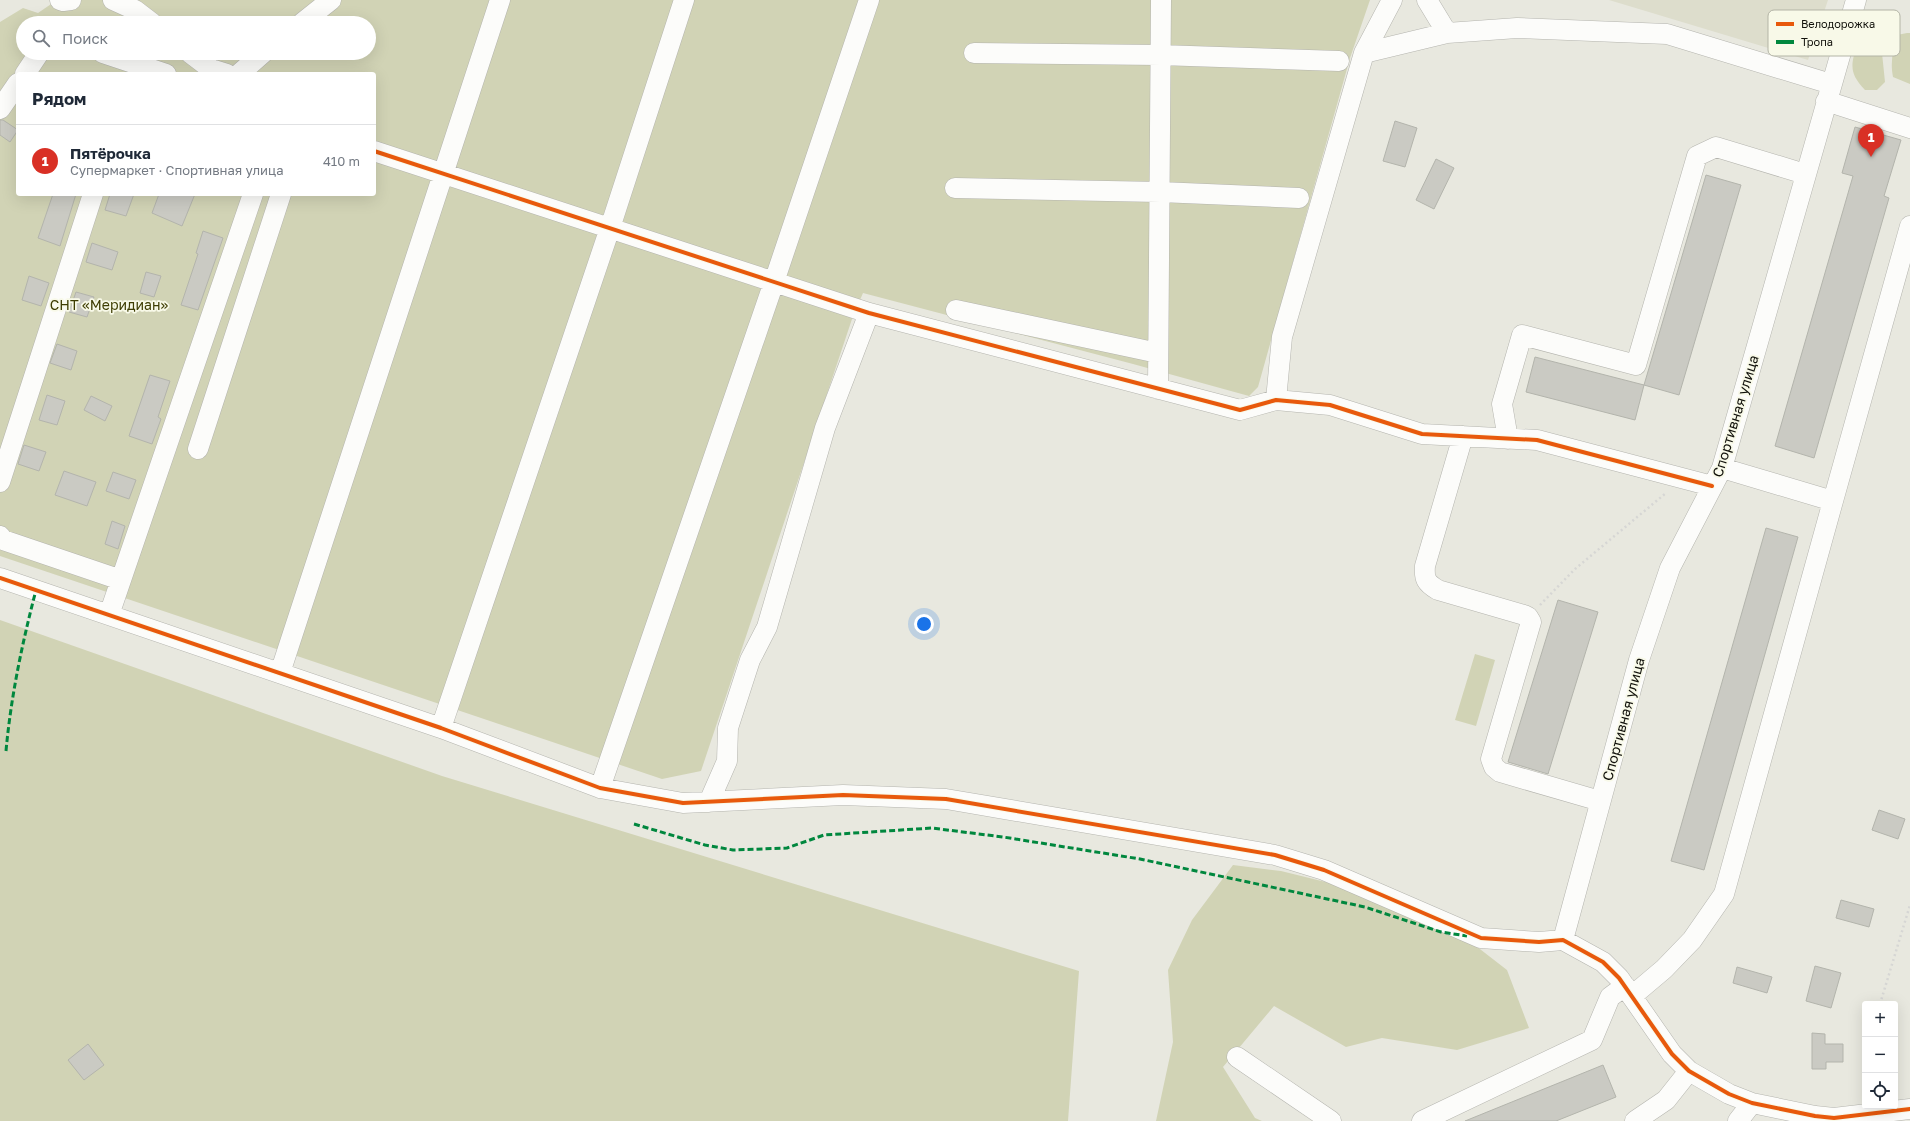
<!DOCTYPE html>
<html lang="ru">
<head>
<meta charset="utf-8">
<style>
	:root { --surface:#fff; --page:#f6f6f7; --text:#1f2937; --muted:#747a83; --line:#e0e1e3; --accent:#d93025 }
	body { margin:0; font-family:"Golos Text",sans-serif; background:var(--page); color:var(--text) }
	.controls { position:absolute; right:12px; bottom:12px; display:grid; overflow:hidden; border-radius:4px; box-shadow:0 4px 16px #0002 }
	.controls button { width:36px; height:36px; display:grid; place-items:center; padding:0; border:0; border-bottom:1px solid var(--line); background:var(--surface); color:var(--text); font:20px sans-serif }
	.you { position:absolute; left:924px; top:624px; width:14px; height:14px; margin:-10px; border:3px solid #fff; border-radius:50%; background:#1a73e8; box-shadow:0 0 0 6px #1a73e833 }
	.badge { display:grid; place-items:center; width:26px; height:26px; border-radius:50%; background:var(--accent); color:#fff; font-size:13px; font-weight:700 }
	.pin { position:absolute; translate:-50% -33px; filter:drop-shadow(0 1px 2px #0008) }
	.pin::after { content:''; position:absolute; top:21px; width:14px; height:12px; background:inherit; clip-path:polygon(0 0,100% 0,50% 100%) }
	.list { margin:0; padding:0; list-style:none }
	h2 { display:flex; justify-content:space-between; align-items:center; height:52px; margin:0; padding:0 16px; font-size:17px }
	h2 small { font-size:13px; font-weight:400; color:var(--muted) }
	.list li { display:grid; grid-template-columns:26px 1fr auto; gap:12px; align-items:center; box-sizing:border-box; height:72px; padding:0 16px; border-top:1px solid var(--line) }
	.list b { display:block; font-size:15px; white-space:nowrap }
	.list p { margin:0; font-size:13px; white-space:nowrap; color:var(--muted) }
	.list em { font-size:13px; font-style:normal; color:var(--muted) }
	.icon { flex:none; width:22px; height:22px; fill:none; stroke:currentColor; stroke-width:2; stroke-linecap:round; stroke-linejoin:round }
	.map { position:relative; flex:none; width:1910px; height:1121px; overflow:hidden }
	.search { position:absolute; background:var(--surface); box-shadow:0 4px 16px #0002; left:16px; top:16px; width:360px; height:44px; display:flex; align-items:center; gap:10px; box-sizing:border-box; padding:0 14px; border-radius:22px; color:var(--muted); font-size:15px }
	.panel { position:absolute; background:var(--surface); box-shadow:0 4px 16px #0002; left:16px; top:72px; width:360px; height:124px; border-radius:4px }
	.map>svg:first-child { display:block }
</style>
</head>
<body>
<div class="map">
<svg width="1910" height="1121" viewBox="0 0 1910 1121">
	<rect width="100%" height="100%" fill="#e8e8df"/>
	<path fill="#ddc" d="M1609 0H1828L1808 60Z"/>
	<path fill="#d1d3b5" fill-rule="evenodd" d="M57 0H1370L1350 58 1258 387 1249 396 1133 364 863 293 853 316 701 771 662 779 0 556V22L23 8 38 13ZM23 23H369V53H23ZM18 74H374V194H18Z
		M1907 33H1910V84L1893 77C1890 62 1893 50 1897 35Z
		M1873 35H1884L1882 53 1885 82 1877 90H1865C1848 72 1851 64 1858 42Z
		M0 620 442 776 1079 971 1068 1121H0Z
		M1475 654 1495 660 1476 726 1455 720Z
		M1233 865 1281 871 1354 889 1445 922 1507 970 1529 1028 1457 1050 1382 1038 1346 1047 1274 1006 1223 1067 1255 1118 1262 1121H1156L1173 1042 1168 970 1192 920Z"/>
	<path fill="#cacac3" stroke="#b3b4ac" d="M0 120H3L18 130 10 142 0 135Z
		M1395 121 1417 128 1405 167 1383 161Z
		M1855 127 1901 140 1884 196 1889 198 1814 458 1775 446 1853 176 1842 173Z
		M1436 159 1454 168 1434 209 1416 200Z
		M1706 175 1741 185 1679 395 1644 385Z
		M53 194H76L60 246 38 238Z
		M110 194H134L126 216 105 210Z
		M159 194H195L182 226 152 213Z
		M203 231 223 238 198 310 181 305 198 254 196 253Z
		M92 243 118 252 112 270 86 262Z
		M146 272 161 276 154 297 140 293Z
		M29 276 49 283 41 306 22 300Z
		M76 292 94 297 87 317 69 312Z
		M57 344 77 351 71 370 50 363Z
		M1535 357 1644 385 1635 420 1526 392Z
		M150 375 170 381 158 417 161 419 152 444 129 436Z
		M47 395 65 401 57 425 39 420Z
		M91 396 112 406 105 421 84 410Z
		M24 445 46 452 39 471 18 464Z
		M64 471 96 482 87 506 55 495Z
		M113 472 136 480 129 499 106 491Z
		M112 521 125 526 118 549 105 544Z
		M1766 528 1798 537 1704 870 1671 861Z
		M1558 600 1598 612 1548 774 1508 762Z
		M1879 810 1905 819 1898 839 1872 830Z
		M1841 900 1874 909 1869 927 1836 918Z
		M1815 966 1841 973 1831 1008 1806 1001Z
		M1737 967 1772 977 1767 993 1733 983Z
		M1812 1033 1825 1034V1044H1843V1062H1826V1069H1812Z
		M88 1044 104 1065 84 1080 68 1060Z
		M1603 1065 1616 1097 1556 1121H1465Z"/>
	<g fill="none" stroke-linecap="round" stroke-linejoin="round">
		<g stroke="#b4b4ae" stroke-width="21">
			<path id="minor" d="M60 0 63 1 71 0
				M113 0 135 10 152 23
				M1427 0 1447 33
				M302 23 331 0
				M103 53 166 74
				M190 53 211 69 227 74
				M974 53 1160 55 1339 61
				M1364 53 1447 33 1517 28 1667 34 1831 84
				M25 74 39 53
				M239 74 263 53
				M1826 101 1910 128
				M0 109 18 83
				M374 151 869 313 1240 410 1276 400 1330 405 1422 434 1537 440 1712 486
				M955 188 1160 192 1299 198
				M956 310 1158 353
				M1158 389 1161 0
				M1276 400 1282 337 1364 53 1392 0
				M1463 436 1425 566C1424 579 1426 583 1438 590L1524 615 1528 617 1531 622 1491 759 1494 767 1500 772 1600 801
				M1508 439 1502 404 1522 335 1636 365 1697 156 1716 147 1805 174
				M198 449 281 194
				M0 482 93 194
				M1833 501 1910 226
				M0 536 3 540 121 580
				M0 578 441 728 600 788 683 803 843 795 946 799 1275 855 1324 870 1481 938 1539 942 1563 940 1603 962 1619 978 1672 1054 1689 1071 1729 1094 1752 1103 1815 1116 1834 1118 1910 1109
				M109 615 253 194
				M280 673 500 0
				M441 728 610 228 684 0
				M600 788 774 282 869 0
				M709 802 727 761 728 728 750 660 767 627 825 428 869 313
				M1563 940 1639 660 1670 568 1722 468 1856 0
				M1632 996 1664 969 1692 940 1724 894 1833 501 1722 468
				M1237 1057 1331 1121
				M1422 1121 1592 1040 1610 997 1625 986
				M1635 1121 1666 1100 1689 1071
				M1738 1121 1752 1103"/>
		</g>
		<path stroke="#d6d6d4" stroke-width="2.5" stroke-dasharray="2 3" stroke-linecap="butt" d="M1540 605 1575 569 1666 493
			M1880 1004 1910 905"/>
		<use href="#minor" stroke="#fcfcfa" stroke-width="20"/>
		<path stroke="#00873e" stroke-width="3" stroke-dasharray="6 3" stroke-linecap="butt" d="M6 751C11 696 22 644 36 590
			M634 824 705 845 733 850 787 848 824 835 932 828 1003 837 1140 859 1365 907 1441 932 1467 936"/>
		<g stroke="#f8f9e8" stroke-width="6">
			<path id="cycleway" d="M374 151 869 313 1240 410 1276 400 1330 405 1422 434 1537 440 1712 486
				M0 578 441 728 600 788 683 803 843 795 946 799 1275 855 1324 870 1481 938 1539 942 1563 940 1603 962 1619 978 1672 1054 1689 1071 1729 1094 1752 1103 1815 1116 1834 1118 1910 1109"/>
		</g>
		<use href="#cycleway" stroke="#e8590c" stroke-width="4"/>
	</g>
	<g text-anchor="middle" dominant-baseline="central" stroke-width="3.5" stroke-linejoin="round" paint-order="stroke">
		<g font-size="14" fill="#3e3d03" stroke="#f8f9e8">
			<text x="109" y="304">СНТ «Меридиан»</text>
		</g>
		<g font-size="14" fill="#12120c" stroke="#f8f9e8">
			<text transform="translate(1735 416) rotate(-73)">Спортивная улица</text>
			<text transform="translate(1623 719) rotate(-75)">Спортивная улица</text>
		</g>
	</g>
	<rect x="1768" y="10" width="132" height="46" rx="6" fill="#f8f9e8" stroke="#b3b4a6" stroke-width="1"/>
	<rect x="1776" y="22" width="18" height="4" fill="#e8590c"/>
	<rect x="1776" y="40" width="18" height="4" fill="#00873e"/>
	<g font-size="11" fill="#12120c">
		<text x="1801" y="28">Велодорожка</text>
		<text x="1801" y="46">Тропа</text>
	</g>
</svg>
<div class="controls">
<button>+</button>
<button>−</button>
<button><svg class="icon" aria-label="locate" viewBox="0 0 24 24"><circle cx="12" cy="12" r="6"/><path d="M12 2v4M12 18v4M2 12h4M18 12h4"/></svg></button>
</div>
<div class="you"></div>
<div class="pin badge" style="left:1871px;top:157px">1</div>
<div class="search"><svg class="icon" aria-label="search" viewBox="0 0 24 24"><circle cx="10" cy="10" r="6"/><path d="M15 15l6 6"/></svg>Поиск</div>
<section class="panel">
<h2>Рядом<small></small></h2>
<ul class="list">
<li><span class="badge">1</span><div><b>Пятёрочка</b><p>Супермаркет · Спортивная улица</p></div><em>410 m</em></li>
</ul>
</section>
</div>
</body>
</html>
